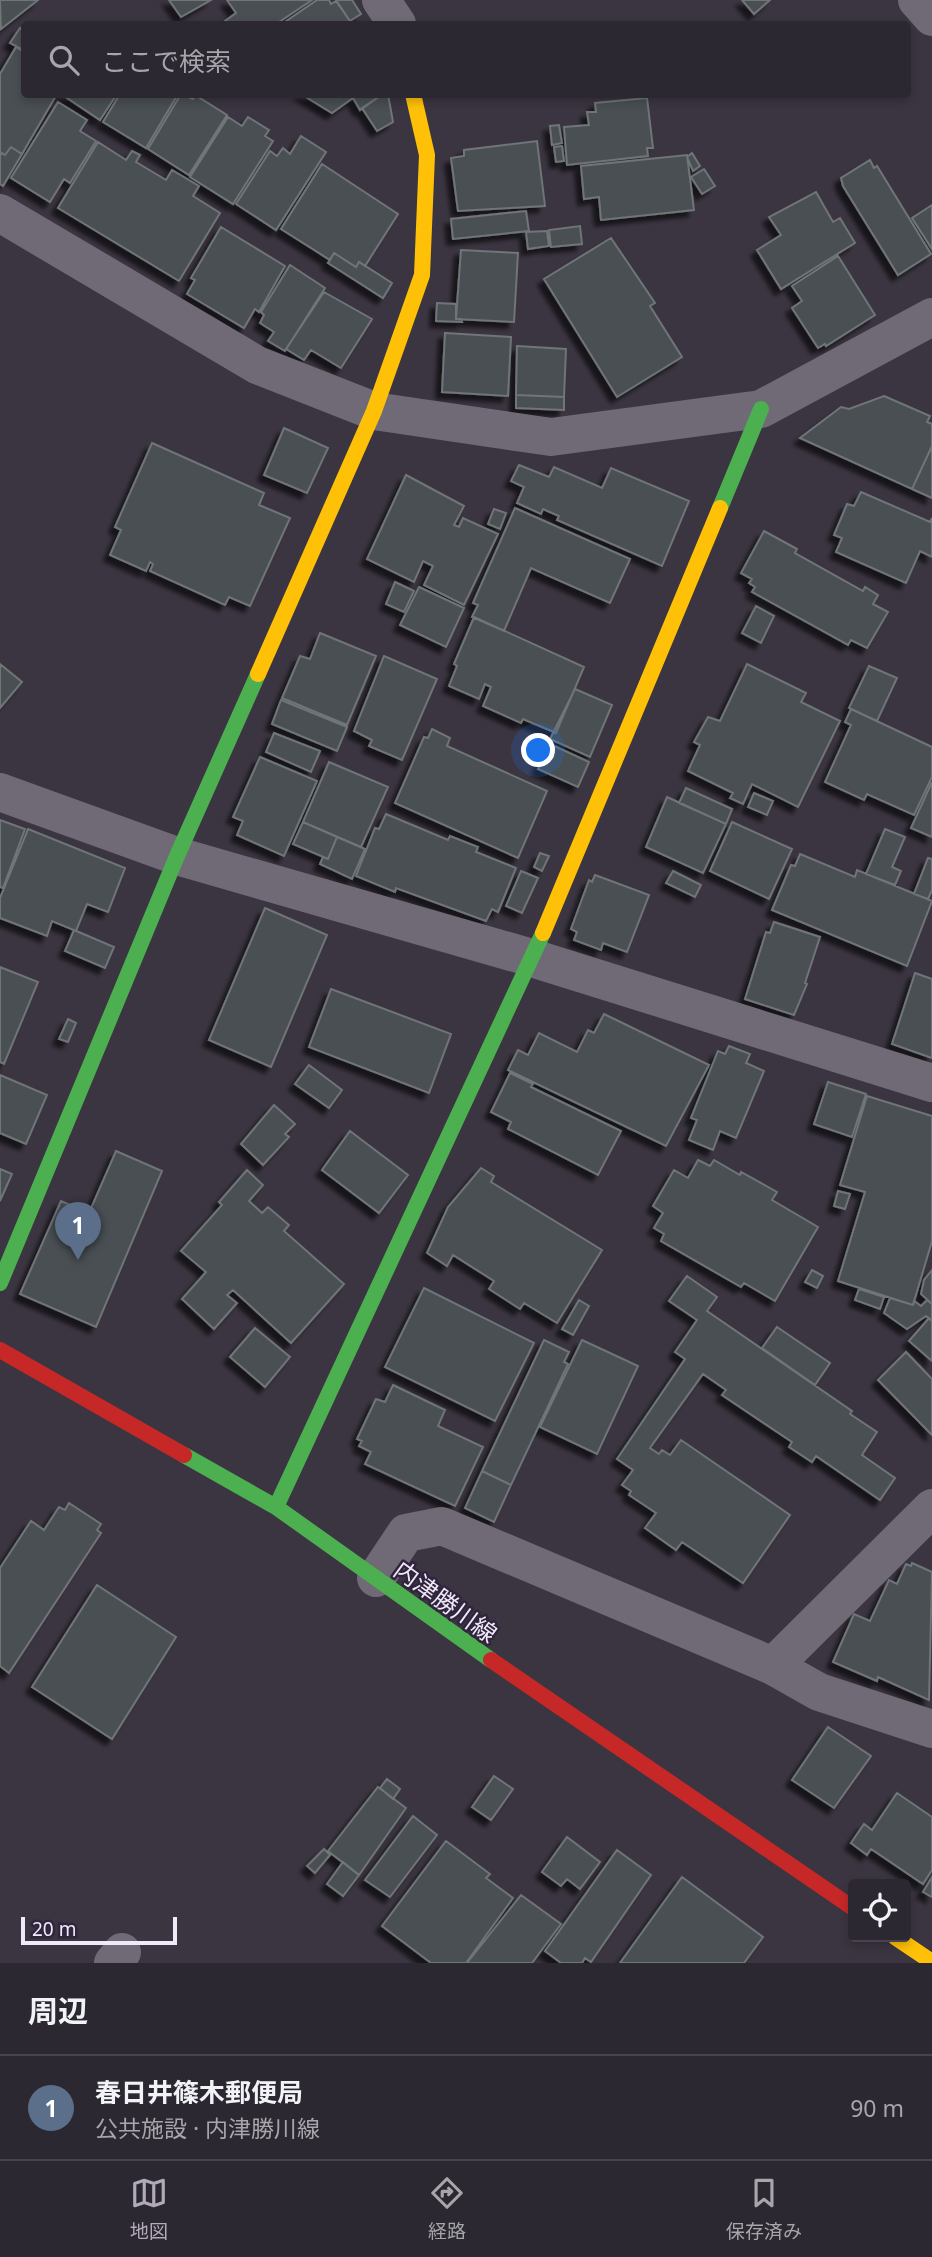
<!DOCTYPE html>
<html lang="ja">
<head>
<meta charset="utf-8">
<style>
	:root { --surface:#2c2831; --page:#343039; --text:#f1f3f6; --muted:#a6a6ab; --line:#48444d; --accent:#b1aab9 }
	body { margin:0; font-family:"Noto Sans","Noto Sans JP",sans-serif; background:var(--page); color:var(--text) }
	.controls { position:absolute; right:21px; bottom:21px; display:grid; overflow:hidden; border-radius:7px; box-shadow:0 4px 10px #0003 }
	.controls button { width:63px; height:63px; display:grid; place-items:center; padding:0; border:0; border-bottom:2px solid var(--line); background:var(--surface); color:var(--text); font:35px sans-serif }
	.scale { position:absolute; left:21px; bottom:18px; width:156px; box-sizing:border-box; padding-left:7px; border:4px solid #f0e9f9; border-top:0; font-size:19px; line-height:24px; white-space:nowrap; color:#f0e9f9; -webkit-text-stroke:5px #31253d; paint-order:stroke }
	.you { position:absolute; left:539px; top:751px; width:24px; height:24px; margin:-18px; border:5px solid #fff; border-radius:50%; background:#1a73e8; box-shadow:0 0 0 10px #1a73e833 }
	.badge { display:grid; place-items:center; width:46px; height:46px; border-radius:50%; background:var(--accent); color:#fff; font-size:23px; font-weight:700 }
	.pin { position:absolute; translate:-50% -58px; filter:drop-shadow(0 2px 4px #0008) }
	.pin::after { content:''; position:absolute; top:37px; width:24px; height:21px; background:inherit; clip-path:polygon(0 0,100% 0,50% 100%) }
	.list { margin:0; padding:0; list-style:none }
	h2 { display:flex; justify-content:space-between; align-items:center; height:91px; margin:0; padding:0 28px; font-size:30px }
	h2 small { font-size:23px; font-weight:400; color:var(--muted) }
	.list li { display:grid; grid-template-columns:46px 1fr auto; gap:21px; align-items:center; box-sizing:border-box; height:105px; padding:0 28px; border-top:2px solid var(--line) }
	.list b { display:block; font-size:26px; white-space:nowrap }
	.list p { margin:0; font-size:23px; white-space:nowrap; color:var(--muted) }
	.list em { font-size:23px; font-style:normal; color:var(--muted) }
	.icon { flex:none; width:38px; height:38px; fill:none; stroke:currentColor; stroke-width:2; stroke-linecap:round; stroke-linejoin:round }
	.map { position:relative; flex:none; width:932px; height:1963px; overflow:hidden }
	.search { position:absolute; background:var(--surface); box-shadow:0 4px 10px #0003; left:21px; right:21px; top:21px; height:77px; display:flex; align-items:center; gap:18px; box-sizing:border-box; padding:0 24px; border-radius:7px; color:var(--muted); font-size:26px }
	.sheet { height:196px; background:var(--surface) }
	nav { display:flex; justify-content:space-around; align-items:center; box-sizing:border-box; height:98px; border-top:2px solid var(--line); background:var(--surface); font-size:19px; color:var(--muted) }
	nav a { display:grid; justify-items:center; gap:4px }
	nav .on { color:var(--accent) }
	.map>svg:first-child { display:block }
</style>
</head>
<body>
<div class="map">
<svg width="932" height="1963" viewBox="0 0 932 1963">
	<defs>
		<filter id="shadow"><feDropShadow dx="-6" dy="6" stdDeviation="2" flood-color="#0009"/></filter>
	</defs>
	<rect width="100%" height="100%" fill="#3b3541"/>
	<path fill="#4a4f52" stroke="#6f7477" stroke-width="2" filter="url(#shadow)" d="M0 0H38L1 29Z
		M169 0H211L181 17Z
		M227 0H312L276 24H227L225 21 236 13Z
		M317 0H329L331 4 336 1 352 24H282Z
		M336 0H352L361 14 350 21Z
		M742 0H770L754 14Z
		M20 28 24 31V43L21 49 10 43Z
		M16 47 24 52V94H57L22 154 11 147 5 155 2 153 0 156V74Z
		M61 94H117L100 120Z
		M120 94H178L146 148 103 122Z
		M181 94 193 99 195 95 227 115 189 175 148 149Z
		M301 94H383L360 110 353 98 332 113Z
		M383 94H388L393 122 377 131 362 108Z
		M647 98 653 148H647L648 156 567 165 564 127 589 125 587 112H596L595 103Z
		M58 102 87 120 80 131 96 141 70 183 64 179 50 202 11 178Z
		M228 117 242 126 248 117 269 130 265 136 273 141 233 204 190 177Z
		M559 125 562 143 552 145 550 126Z
		M301 136 326 152 276 230 236 204 270 151 277 156 283 148 290 154Z
		M537 141 545 206 458 211 451 158 464 156V150Z
		M98 142 126 160 132 151 140 155 136 162 166 180 172 170 199 186 193 196 220 213 179 281 58 208Z
		M562 146 564 161 556 162 554 147Z
		M11 147 22 154 3 186 0 184V156L2 153 5 155Z
		M692 153 700 166 693 171 687 157Z
		M687 155 694 210 601 220 599 197 584 199 581 166Z
		M870 160 874 168 877 166 931 254 898 275 843 186 841 178Z
		M322 164 398 214 365 266 359 262 356 267 334 253 330 260 281 229Z
		M704 169 715 186 702 194 691 177Z
		M816 192 833 222 840 218 855 243 781 289 757 250 781 235 769 217Z
		M932 205V249L912 218Z
		M526 211 529 231 453 239 451 219Z
		M580 226 582 244 551 247 549 230Z
		M221 227 285 266 259 312 255 309 244 328 187 294 195 280 191 278Z
		M547 231 549 246 528 249 526 232Z
		M611 238 655 303 650 306 682 357 617 397 544 279Z
		M461 250 518 253 514 322 456 319Z
		M334 253 356 267 359 262 392 283 383 298 328 263Z
		M838 256 875 315 826 346 825 344 818 348 792 308 802 301 792 286Z
		M290 265 325 288 285 351 268 341 274 332 260 323 264 315 261 312Z
		M324 292 372 319 341 368 311 350 304 360 286 349Z
		M437 303 456 304V319H461L462 322 436 321Z
		M445 333 511 337 508 396 442 392Z
		M517 346 566 349 564 397 516 395Z
		M516 395 564 397V410L516 408Z
		M884 396 930 416 927 422 932 424V446L912 489 800 438 841 407 849 409Z
		M284 428 328 448 307 493 264 475Z
		M152 443 264 493 259 505 290 518 250 606 229 597 225 605 150 571 153 564 150 562 146 571 110 555 121 530 115 527Z
		M932 446V498L912 489Z
		M519 465 549 477 554 467 602 488 611 468 689 501 662 566 557 520 559 516 543 509 541 514 517 503 524 487 511 481Z
		M406 475 464 506 454 525 459 527 463 518 498 534 464 605 424 585 433 566 423 561 414 582 367 559Z
		M861 492 930 522 932 518V557L920 551 906 583 836 552 842 538 834 535 847 504 854 506Z
		M515 508 630 559 610 603 531 568 504 631 472 617 478 605 473 603Z
		M494 509 506 513 500 529 488 524Z
		M764 531 797 549 795 553 863 591 865 587 878 595 873 604 888 612 867 648 851 640 848 645 752 592 755 587 749 583 752 579 741 573Z
		M395 582 414 591 404 612 386 604Z
		M419 587 464 608 446 647 400 625Z
		M756 606 774 616 761 643 742 633Z
		M474 617 584 667 556 733 523 719 521 723 483 706 491 687 485 684 479 699 449 686 457 666 454 664Z
		M320 633 376 656 347 725 282 698 300 656 310 659Z
		M384 656 437 679 402 760 369 746 372 740 354 731Z
		M0 664 22 682 0 708Z
		M747 664 806 693 801 702 840 721 798 807 752 784 743 804 730 798 733 793 688 771 700 745 694 742 708 717 720 721Z
		M869 666 897 678 877 721 849 708Z
		M575 689 612 705 590 757 550 739Z
		M281 700 347 727 337 751 272 724Z
		M851 709 932 747V777L914 815 867 794 864 800 825 782 851 725 845 722Z
		M432 729 450 738 447 746 547 791 518 858 395 803 424 737 428 738Z
		M274 733 320 751 311 772 266 752Z
		M550 744 589 762 578 787 538 769Z
		M260 757 317 781 284 856 237 835 243 821 233 817Z
		M329 762 388 787 361 847 303 822Z
		M932 782V837L911 828Z
		M686 788 732 809 726 824 679 803Z
		M754 793 773 801 767 815 748 807Z
		M667 797 726 824 703 873 646 847Z
		M386 814 448 840 450 836 478 847 476 852 516 868 498 912 492 909 486 921 396 888 395 892 356 876 375 828 379 829Z
		M0 820 25 829 3 888 0 887Z
		M303 822 337 837 328 859 293 844Z
		M732 822 792 849 769 899 710 871Z
		M28 829 125 868 108 912 87 904 76 931 52 921 47 936 0 918V898Z
		M885 829 905 837 892 867 901 871 895 885 866 874Z
		M337 837 365 849 352 879 320 864 323 857 328 859Z
		M540 853 549 856 542 871 534 867Z
		M800 854 855 877 857 870 932 901 907 966 772 910 791 865 795 866Z
		M928 858 932 859V890L928 899 914 894Z
		M521 871 538 878 522 913 506 906Z
		M673 871 701 885 695 897 666 883Z
		M595 875 649 895 627 952 603 943 601 950 574 940 577 932 571 929 589 880 592 882Z
		M265 908 327 935 271 1067 209 1040Z
		M774 922 820 937 805 983 807 984 794 1015 745 999 766 932 770 933Z
		M74 930 114 947 105 968 65 951Z
		M0 967 38 982 4 1064 0 1062Z
		M915 973 932 979V1058L892 1044Z
		M331 989 451 1034 429 1093 309 1047Z
		M604 1014 709 1065 666 1146 508 1070 518 1050 528 1055 539 1033 577 1052 588 1030 594 1033Z
		M68 1019 76 1023 68 1042 59 1039Z
		M729 1046 750 1054 746 1063 764 1071 736 1138 720 1131 713 1150 689 1140 697 1120 691 1118 718 1051 725 1054Z
		M309 1065 342 1090 329 1108 295 1084Z
		M510 1073 533 1084 531 1087 621 1131 598 1175 508 1129 511 1122 491 1112Z
		M0 1075 47 1095 26 1144 0 1133Z
		M828 1082 866 1094 852 1137 814 1124Z
		M867 1096 932 1116V1241L913 1305 838 1281 865 1192 840 1185Z
		M274 1105 295 1124 285 1134 289 1137 263 1165 241 1144Z
		M350 1131 408 1175 379 1213 322 1170Z
		M116 1151 162 1171 96 1327 20 1294 61 1201 89 1213Z
		M698 1160 710 1166 714 1160 740 1175 741 1172 777 1192 772 1200 818 1227 775 1301 744 1283 741 1287 661 1241 664 1234 654 1228 663 1213 653 1206 674 1170 688 1178Z
		M481 1168 494 1176 491 1182 602 1250 557 1323 524 1303 520 1309 489 1289 494 1281 453 1255 447 1266 427 1253 448 1207Z
		M0 1169 12 1174 0 1201Z
		M247 1170 263 1185 249 1201 262 1213 268 1207 289 1225 284 1231 344 1284 291 1343 233 1290 227 1295 237 1303 214 1329 182 1299 206 1272 181 1251 222 1205 219 1202Z
		M838 1191 850 1194 845 1209 834 1206Z
		M812 1270 823 1276 817 1288 805 1282Z
		M932 1270V1304L921 1294 924 1280Z
		M687 1276 717 1297 707 1311 852 1411 850 1414 877 1432 862 1455 895 1478 880 1500 816 1456 812 1462 789 1447 792 1442 722 1395 726 1390 703 1374 650 1448 659 1454 662 1450 670 1455 681 1440 790 1515 743 1583 682 1542 676 1550 645 1528 656 1513 629 1495 631 1491 622 1485 633 1470 617 1459 685 1359 675 1352 697 1320 669 1301Z
		M424 1288 534 1343 495 1421 385 1367Z
		M859 1289 884 1297 880 1309 855 1300Z
		M890 1298 913 1305 914 1301 921 1306 927 1300 932 1304V1321L926 1316 907 1329 884 1313Z
		M579 1300 589 1306 573 1335 562 1329Z
		M929 1318 932 1321V1361L909 1341Z
		M777 1327 830 1363 815 1385 762 1348Z
		M255 1328 290 1357 265 1387 230 1357Z
		M544 1340 569 1352 564 1362 568 1364 511 1485 482 1471Z
		M582 1340 638 1366 597 1454 540 1427Z
		M906 1352 932 1379V1435L878 1380Z
		M393 1385 445 1410 438 1426 483 1447 455 1506 365 1464 371 1452 359 1446 362 1441 357 1439 376 1399 385 1402Z
		M482 1471 511 1485 494 1522 465 1508Z
		M69 1503 101 1524 97 1530 101 1533 9 1673 0 1666V1568L31 1521 44 1530 59 1507 65 1510Z
		M912 1563 932 1572 929 1700 878 1677 877 1681 833 1662 854 1614 870 1621 889 1580 897 1584 906 1564 911 1566Z
		M97 1585 176 1637 112 1739 32 1687Z
		M828 1727 871 1756 834 1808 792 1780Z
		M494 1776 513 1789 491 1820 472 1807Z
		M387 1779 400 1789 393 1799 380 1788Z
		M378 1787 406 1808 359 1875 328 1851Z
		M897 1793 932 1817V1870L923 1884 871 1849 867 1855 851 1843 864 1824 872 1830Z
		M413 1816 437 1835 390 1897 365 1880Z
		M567 1837 600 1862 580 1889 567 1879 561 1886 542 1872Z
		M446 1841 490 1874 486 1878 513 1898 466 1963H431L382 1926Z
		M324 1849 330 1855 315 1873 307 1866Z
		M617 1850 651 1875 591 1962 585 1958 582 1963H561L545 1951Z
		M343 1862 359 1875 343 1896 327 1884Z
		M682 1877 763 1937 744 1963H620Z
		M932 1877V1897L923 1892Z
		M521 1895 561 1924 532 1963H467Z"/>
	<g fill="none" stroke-linecap="round" stroke-linejoin="round">
		<path stroke="#706a77" stroke-width="38" d="M381 0 397 24
			M917 0 932 17
			M0 213 257 365 374 411 551 437 761 409 932 317
			M0 792 177 856 532 958 932 1083
			M376 1578 406 1533 442 1526 773 1666 819 1692 932 1729
			M773 1666 932 1508
			M113 1963 122 1952"/>
		<path stroke="#4caf50" stroke-width="16" d="M720 508 761 409
			M0 1283 177 856 258 674
			M184 1455 276 1507 491 1660
			M276 1507 543 933"/>
		<path stroke="#ffc107" stroke-width="16" d="M258 674 374 411 422 275 427 155 413 94
			M543 933 720 508
			M895 1937 932 1962"/>
		<path stroke="#c62828" stroke-width="16" d="M0 1350 184 1455
			M491 1660 853 1908"/>
	</g>
	<g text-anchor="middle" dominant-baseline="central" stroke-width="5" stroke-linejoin="round" paint-order="stroke">
		<g font-size="24" fill="#f0e9f9" stroke="#31253d">
			<text transform="translate(446 1601) rotate(36)">内津勝川線</text>
		</g>
	</g>
</svg>
<div class="controls">
<button><svg class="icon" aria-label="locate" viewBox="0 0 24 24"><circle cx="12" cy="12" r="6"/><path d="M12 2v4M12 18v4M2 12h4M18 12h4"/></svg></button>
</div>
<div class="scale">20 m</div>
<div class="you"></div>
<div class="pin badge" style="left:78px;top:1260px;background:#5c6f8a">1</div>
<div class="search"><svg class="icon" aria-label="search" viewBox="0 0 24 24"><circle cx="10" cy="10" r="6"/><path d="M15 15l6 6"/></svg>ここで検索</div>
</div>
<section class="sheet">
<h2>周辺<small></small></h2>
<ul class="list">
<li><span class="badge" style="background:#5c6f8a">1</span><div><b>春日井篠木郵便局</b><p>公共施設 · 内津勝川線</p></div><em>90 m</em></li>
</ul>
</section>
<nav>
<a class="on"><svg class="icon" aria-label="map" viewBox="0 0 24 24"><path d="M3 6l6-2 6 2 6-2v14l-6 2-6-2-6 2zM9 4v14M15 6v14"/></svg>地図</a>
<a><svg class="icon" aria-label="directions" viewBox="0 0 24 24"><path d="M12 3l9 9-9 9-9-9zM9 14v-3h6M13 9l2 2-2 2"/></svg>経路</a>
<a><svg class="icon" aria-label="saved" viewBox="0 0 24 24"><path d="M7 4h10v16l-5-4-5 4z"/></svg>保存済み</a>
</nav>
</body>
</html>
